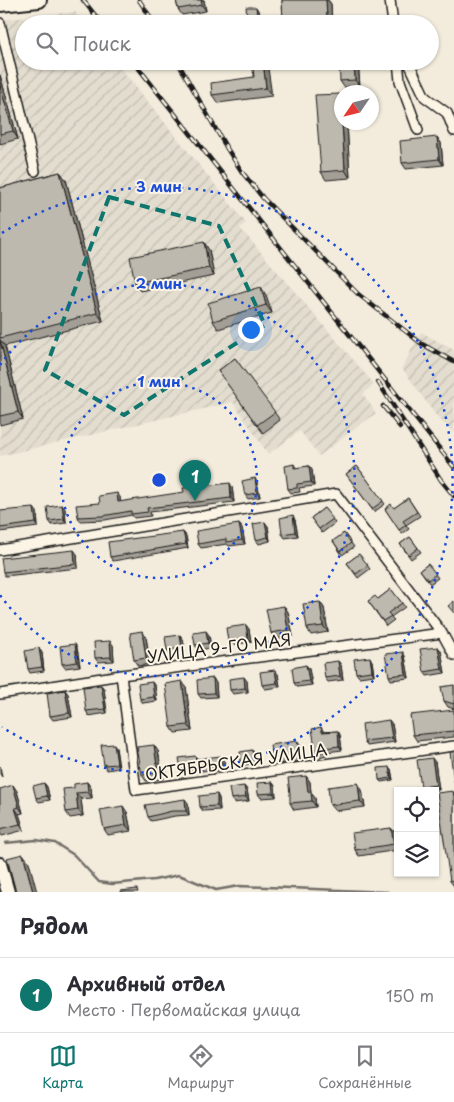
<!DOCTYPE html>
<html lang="ru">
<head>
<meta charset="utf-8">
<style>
	:root { --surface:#fff; --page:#f7f7f7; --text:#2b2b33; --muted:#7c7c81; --line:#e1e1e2; --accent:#0f766e }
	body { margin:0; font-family:"Playpen Sans",sans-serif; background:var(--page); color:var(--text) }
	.controls { position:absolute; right:15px; bottom:15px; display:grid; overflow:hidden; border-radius:0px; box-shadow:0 1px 4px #0004 }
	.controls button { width:45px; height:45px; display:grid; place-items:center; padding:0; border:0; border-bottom:1px solid var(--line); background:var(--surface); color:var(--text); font:25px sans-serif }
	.compass { position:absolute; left:334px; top:85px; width:45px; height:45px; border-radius:50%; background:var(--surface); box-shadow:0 1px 4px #0004; rotate:235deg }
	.you { position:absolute; left:250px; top:329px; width:18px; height:18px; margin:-12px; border:4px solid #fff; border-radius:50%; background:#1a73e8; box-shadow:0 0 0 8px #1a73e833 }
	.badge { display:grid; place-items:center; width:32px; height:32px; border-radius:50%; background:var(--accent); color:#fff; font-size:16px; font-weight:700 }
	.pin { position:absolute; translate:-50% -41px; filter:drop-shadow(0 1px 2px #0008) }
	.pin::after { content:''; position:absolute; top:26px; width:18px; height:15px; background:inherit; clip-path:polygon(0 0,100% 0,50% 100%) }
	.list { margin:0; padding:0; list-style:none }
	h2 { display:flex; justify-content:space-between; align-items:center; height:65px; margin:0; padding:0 20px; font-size:21px }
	h2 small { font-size:16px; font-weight:400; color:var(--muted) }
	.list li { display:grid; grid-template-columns:32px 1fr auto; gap:15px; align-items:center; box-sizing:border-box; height:75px; padding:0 20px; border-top:1px solid var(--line) }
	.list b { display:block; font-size:19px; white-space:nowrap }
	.list p { margin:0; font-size:16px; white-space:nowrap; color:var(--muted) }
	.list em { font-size:16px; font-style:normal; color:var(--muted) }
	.icon { flex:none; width:28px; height:28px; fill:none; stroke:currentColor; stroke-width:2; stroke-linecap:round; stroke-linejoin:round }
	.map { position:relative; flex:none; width:454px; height:892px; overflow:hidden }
	.search { position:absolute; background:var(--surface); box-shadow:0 1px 4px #0004; left:15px; right:15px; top:15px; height:55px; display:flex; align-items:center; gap:12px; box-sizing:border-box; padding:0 18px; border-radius:28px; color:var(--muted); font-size:19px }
	.sheet { height:140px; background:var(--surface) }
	nav { display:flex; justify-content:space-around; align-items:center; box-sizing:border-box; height:70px; border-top:1px solid var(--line); background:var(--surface); font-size:14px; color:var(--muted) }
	nav a { display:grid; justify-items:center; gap:2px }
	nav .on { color:var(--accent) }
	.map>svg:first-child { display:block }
</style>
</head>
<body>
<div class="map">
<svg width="454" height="892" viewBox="0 0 454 892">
	<defs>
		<pattern id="industrial-furrows" width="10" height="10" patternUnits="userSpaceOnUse" patternTransform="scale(1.25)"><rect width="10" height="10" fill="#e3ddcf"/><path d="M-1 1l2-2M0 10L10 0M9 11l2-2" fill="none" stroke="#c2bdb1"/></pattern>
	</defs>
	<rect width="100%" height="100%" fill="#f3ecdd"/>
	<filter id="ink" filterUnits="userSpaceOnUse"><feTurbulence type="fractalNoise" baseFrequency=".02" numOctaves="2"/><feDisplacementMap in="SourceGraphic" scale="10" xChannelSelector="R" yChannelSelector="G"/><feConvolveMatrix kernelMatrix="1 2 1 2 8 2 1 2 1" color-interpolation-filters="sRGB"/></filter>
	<g filter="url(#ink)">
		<path fill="url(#industrial-furrows)" d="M75 12 85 24H24V61H115L246 223 240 228 374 384 363 394 376 413 319 456 300 431 268 454 233 402 0 456V20Z
			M421 332 454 350V434L434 413 402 368Z"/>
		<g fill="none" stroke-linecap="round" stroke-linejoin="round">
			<path stroke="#716e68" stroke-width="2.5" d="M5 843 36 840 55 843 74 855 99 882 112 884 154 880 179 875 216 890 239 886 388 892"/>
			<g stroke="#1c1c1c" stroke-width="12">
				<path id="street" d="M390 0 393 24
					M0 23 35 171
					M398 61 400 81 418 130
					M408 61 425 97 447 113 454 131
					M0 550 336 494 442 633 454 655
					M121 675 136 790 454 746
					M0 694 121 675 442 633"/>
			</g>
			<g stroke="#1c1c1c" stroke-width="16">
				<path id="secondary" d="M0 864 8 892"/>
			</g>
			<g stroke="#1c1c1c" stroke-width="18">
				<path id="primary" d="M0 4 39 0"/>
			</g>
			<use href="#street" stroke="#fcf5e5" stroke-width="9"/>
			<use href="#secondary" stroke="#fcf5e5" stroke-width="12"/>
			<use href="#primary" stroke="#fcf5e5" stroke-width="14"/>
			<g stroke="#1c1c1c" stroke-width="4.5">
				<path id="rail" d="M83 0 102 24
					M139 0 155 24
					M133 61 454 467
					M177 61 226 147 242 172 263 198 358 294 422 344 454 362
					M378 382 441 480 454 496
					M383 406 400 427"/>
			</g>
			<use href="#rail" stroke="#fcf5e5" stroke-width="2.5" stroke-dasharray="8" stroke-linecap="butt"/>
		</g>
		<path fill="#a39f96" stroke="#1c1c1c" d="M176 0H204L206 11 182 15 178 9Z
			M282 0H328L331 4 332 24H285L283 21Z
			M252 61 272 96 218 103 212 95 254 77Z
			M358 61 360 87H344L340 81Z
			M0 75 18 139 0 144Z
			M342 122H347L350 178 326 180 321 172Z
			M437 137 441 143 443 165 406 169 402 163Z
			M60 172 66 180 103 321 5 346 23 419 0 425V188Z
			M209 250 214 276 140 291 135 283Z
			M266 295 272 313 218 329 213 321Z
			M235 358 280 420 263 433 218 371Z
			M294 464 296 468 309 466 312 470 314 486 299 488 300 492 291 493 288 489Z
			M357 466 385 504 374 512 346 474Z
			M255 478 257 483 260 497 248 499 245 495Z
			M232 487 234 502 150 512 151 516 134 518 132 515 105 520 80 521 78 517 100 503 120 497V502Z
			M408 498 420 516 406 525 409 529 402 534 385 509 394 508Z
			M62 505 65 509 66 523 52 525 49 521Z
			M324 508 335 523 322 533 311 518Z
			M0 511 37 512 38 527 0 532Z
			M295 520 298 536 285 538 282 534Z
			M239 524 242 528 245 544 229 546 227 544 201 548 198 544Z
			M268 526 270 541 259 544 256 540Z
			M183 532 186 536 188 548 113 561 110 557Z
			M344 533 354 547 342 555 333 541Z
			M410 537 421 552 411 559 400 544Z
			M77 554 78 568 5 576 3 572Z
			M359 554 370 569 358 578 347 563Z
			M428 564 438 578 430 584 420 570Z
			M391 589 405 607 391 617 394 620 386 626 368 601 378 599Z
			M320 602 324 608 328 632 311 635 307 628Z
			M284 606 288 612 293 636 275 639 271 633Z
			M249 629 251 642 231 645 228 641Z
			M180 635 183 639 185 652 170 654 167 650Z
			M209 635 211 648 198 650 195 645Z
			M146 637 150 664 138 666 134 660Z
			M75 644 77 648 80 666 65 668 62 664Z
			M113 645 114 661 98 662 95 658Z
			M438 647 441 651 445 673 427 676 424 672Z
			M39 648 42 653 44 671 30 673 28 669Z
			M405 656 409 678 391 680 389 676Z
			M338 661 341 665 343 680 328 682 325 678Z
			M372 661 374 675 359 677 356 673Z
			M306 665 309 669 312 685 297 687 294 683Z
			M278 674 280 687 265 689 262 685Z
			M247 681 248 692 233 694 230 690Z
			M216 683 217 697 201 698 198 694Z
			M101 685 104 689 107 713 89 716 86 711Z
			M454 685V709L448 707 444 701Z
			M155 686 157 701 143 703 140 699Z
			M186 687 192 731 175 733 171 727Z
			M65 690 68 694 72 717 53 720 50 716Z
			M454 710V737L417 741 413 735Z
			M392 724 395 742 367 746 364 741Z
			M321 727 324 732 338 731 340 735 342 750 327 752V755L319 757 316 753Z
			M297 741 301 747 303 761 276 764 272 758Z
			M114 744 116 748 119 768 107 770 104 765Z
			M252 750 255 754 257 763 244 765 241 761Z
			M158 751 163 779 146 781 142 775Z
			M195 756 198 759 224 760 225 770 212 772 211 770 183 773 181 769Z
			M435 762 439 790 423 791 421 787Z
			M391 769 393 780 381 782 379 780Z
			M306 776 310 782 311 793 315 798 316 807 294 810 290 803Z
			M87 782 91 788 92 798 81 799 83 816 70 818 66 812 74 788Z
			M272 782 275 786 276 797 261 798 258 794Z
			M44 783 47 787 50 800 39 802 36 798Z
			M244 786 247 790 249 801 234 803 231 799Z
			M0 789 17 791 23 813 19 814 24 830 2 836 0 833Z
			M362 790 365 807 335 811 330 805Z
			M454 792V886L450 881Z
			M219 798 220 810 203 811 200 807Z
			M188 803 189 815 175 816 151 821 148 817Z
			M127 812 131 831 108 835 104 829Z
			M391 828 396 834 398 850 359 856 355 850Z"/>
		<path fill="#85827a" stroke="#1c1c1c" d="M201 0H204L206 11 202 5Z
			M326 0H328L331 4 332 24H330L327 19Z
			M256 7 261 15 262 24H258Z
			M263 61H267L272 96 266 88Z
			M354 61H358L360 87 355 80Z
			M0 75 18 139 13 131 0 86Z
			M340 94 342 96V121Z
			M342 122H347L350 178 345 170Z
			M437 137 441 143 443 165 439 159Z
			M60 172 66 180 103 321 97 313Z
			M204 242 209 250 214 276 209 268Z
			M261 287 266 295 272 313 266 305Z
			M0 340 5 346 23 419 18 412Z
			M309 466 312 470 314 486 311 482Z
			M255 478 257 483 260 497 257 493Z
			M230 483 232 487 234 502 231 498Z
			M117 493 120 497 121 506 118 502Z
			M62 505 65 509 66 523 64 519Z
			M34 508 37 512 38 527 36 523Z
			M293 515 295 520 298 536 295 532Z
			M265 522 268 526 270 541 268 537Z
			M239 524 242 528 245 544 242 540Z
			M183 532 186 536 188 548 186 544Z
			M74 550 77 554 78 568 75 564Z
			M320 602 324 608 328 632 323 626Z
			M284 606 288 612 293 636 288 630Z
			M246 625 249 629 251 642 248 638Z
			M142 631 146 637 150 664 146 658Z
			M206 631 209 635 211 648 208 643Z
			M180 635 183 639 185 652 182 648Z
			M110 641 113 645 114 661 111 657Z
			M75 644 77 648 80 666 77 662Z
			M438 647 441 651 445 673 442 669Z
			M39 648 42 653 44 671 42 667Z
			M403 652 405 656 409 678 406 674Z
			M370 657 372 661 374 675 372 671Z
			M338 661 341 665 343 680 340 676Z
			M306 665 309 669 312 685 309 681Z
			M275 670 278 674 280 687 277 683Z
			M244 677 247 681 248 692 245 688Z
			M213 678 216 683 217 697 214 693Z
			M182 681 186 687 192 731 188 725Z
			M152 682 155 686 157 701 154 697Z
			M101 685 104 689 107 713 105 709Z
			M65 690 68 694 72 717 69 713Z
			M389 720 392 724 395 742 392 738Z
			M338 731 340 735 342 750 339 746Z
			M297 741 301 747 303 761 299 755Z
			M114 744 116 748 119 768 117 764Z
			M154 745 158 751 163 779 158 773Z
			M252 750 255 754 257 763 254 759Z
			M221 756 224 760 225 770 222 766Z
			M432 758 435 762 439 790 436 785Z
			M0 766 2 777 0 774Z
			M389 767 391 769 393 780 391 778Z
			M306 776 310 782 311 793 315 798 316 807 312 801 308 792Z
			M87 782 91 788 92 798 88 792Z
			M272 782 275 786 276 797 273 793Z
			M44 783 47 787 50 800 47 796Z
			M358 783 362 790 365 807 360 801Z
			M13 785 17 791 23 813 19 807Z
			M244 786 247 790 249 801 246 797Z
			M76 793 81 799 83 816 78 810Z
			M217 794 219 798 220 810 217 806Z
			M185 799 188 803 189 815 186 811Z
			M123 806 127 812 131 831 126 825Z
			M15 808 19 814 24 830 20 824Z
			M391 828 396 834 398 850 394 844Z
			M23 854 29 862 37 892H33Z"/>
		<path fill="#beb9ae" stroke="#1c1c1c" d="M176 0H201L202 5 178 9Z
			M282 0H326L327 19 283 21Z
			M246 7H256L258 24H248Z
			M252 61H263L266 88 212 95 211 83 254 77Z
			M339 61H354L355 80 340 81Z
			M0 86 13 131 0 134Z
			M340 94 345 170 321 172 315 95Z
			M437 137 439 159 402 163 400 141Z
			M60 172 97 313 0 338V188Z
			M204 242 209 268 135 283 130 257Z
			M261 287 266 305 213 321 208 303Z
			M0 341 18 412 0 416Z
			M235 358 275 412 257 425 218 371Z
			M294 464V468L309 466 311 482 297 484V488L288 489 285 466Z
			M357 466 383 501 372 509 346 474Z
			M255 478 257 493 245 495 242 481Z
			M230 483 231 498 147 508 148 512 131 514V511L102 516 78 517 76 505 100 503 99 496 117 493 118 502 184 492 183 488Z
			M408 498 417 512 403 521 406 525 399 530 385 509 391 504 394 508Z
			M62 505 64 519 49 521 47 507Z
			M34 508 36 523 0 528V511Z
			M324 508 333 519 319 529 311 518Z
			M293 515 295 532 282 534 280 518Z
			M265 522 268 537 256 540 253 524Z
			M239 524 242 540 226 542V539L198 544 196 531Z
			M183 532 186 544 110 557 108 542Z
			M344 533 351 543 340 551 333 541Z
			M410 537 418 548 409 555 400 544Z
			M74 550 75 564 3 572 1 558Z
			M359 554 368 565 356 574 347 563Z
			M428 564 436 574 428 580 420 570Z
			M391 589 402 603 388 613 391 616 383 621 368 601 375 596 378 599Z
			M454 601V613L448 606Z
			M320 602 323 626 307 628 303 604Z
			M284 606 288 630 271 633 266 609Z
			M246 625 248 638 228 641 226 628Z
			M142 631 146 658 134 660 130 633Z
			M206 631 208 643 195 645 193 633Z
			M180 635 182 648 167 650 165 637Z
			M110 641 111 657 95 658 94 642Z
			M75 644 77 662 62 664 60 646Z
			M438 647 442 669 424 672 420 649Z
			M39 648 42 667 28 669 25 651Z
			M403 652 406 674 389 676 385 654Z
			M370 657 372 671 356 673 354 659Z
			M338 661 340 676 325 678 323 663Z
			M306 665 309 681 294 683 292 668Z
			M275 670 277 683 262 685 260 672Z
			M244 677 245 688 230 690 229 679Z
			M213 678 214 693 198 694 197 680Z
			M182 681 188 725 171 727 165 684Z
			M152 682 154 697 140 699 138 684Z
			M101 685 105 709 86 711 83 687Z
			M454 685V704L444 701 441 687Z
			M65 690 69 713 50 716 47 693Z
			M454 710V731L413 735 410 715Z
			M389 720 392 738 364 741 362 724Z
			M321 727 322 732 338 731 339 746 324 748 325 751 316 753 312 729Z
			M297 741 299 755 272 758 270 745Z
			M114 744 117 764 104 765 101 745Z
			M154 745 158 773 142 775 137 747Z
			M252 750 254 759 241 761 240 752Z
			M450 752H454V781Z
			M195 756 196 759 221 756 222 766 209 767V766L181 769 179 758Z
			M432 758 436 785 421 787 417 760Z
			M389 767 391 778 379 780 378 768Z
			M306 776 308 792H311L312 801 290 803V794L288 778Z
			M87 782 88 792 76 793 78 810 66 812 63 789 74 788V784Z
			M272 782 273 793 258 794 257 783Z
			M44 783 47 796 36 798 33 786Z
			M358 783 360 801 330 805 328 787Z
			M13 785 19 807 15 808 20 824 0 829V789Z
			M244 786 246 797 231 799 229 788Z
			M453 791 454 797V880L450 881 437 793Z
			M217 794V806L200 807 199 796Z
			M185 799 186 811H172L148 817 145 805Z
			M123 806 126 825 104 829 100 810Z
			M391 828 394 844 355 850 352 833Z
			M23 854 33 892H16L7 858Z
			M137 889 138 892H121V891Z"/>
	</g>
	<path fill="none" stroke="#0f766e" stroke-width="4" stroke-dasharray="10 6" stroke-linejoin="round" d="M109 197 219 226 265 325 124 415 45 370Z"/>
	<g fill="none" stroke="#1d4ed8" stroke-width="2.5" stroke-dasharray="2.5 5">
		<circle cx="159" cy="480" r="98"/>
		<path d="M0 365A196 196 0 1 1 0 595"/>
		<path d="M2 233A293 293 0 1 1 2 727"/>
	</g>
	<g text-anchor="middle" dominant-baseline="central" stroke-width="4" stroke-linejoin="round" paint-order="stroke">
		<g font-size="16" fill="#1c1c1c" stroke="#fcf5e5">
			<text transform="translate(219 647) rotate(-7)">УЛИЦА 9-ГО МАЯ</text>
			<text transform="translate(236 761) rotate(-8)">ОКТЯБРЬСКАЯ УЛИЦА</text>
		</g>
	</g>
	<circle cx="159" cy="480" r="8" fill="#1d4ed8" stroke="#fcf5e5" stroke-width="2.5"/>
	<g font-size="15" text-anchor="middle" font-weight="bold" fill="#1d4ed8" stroke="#fcf5e5" stroke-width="4" stroke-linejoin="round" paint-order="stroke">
		<text x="159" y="192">3 мин</text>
		<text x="159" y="289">2 мин</text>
		<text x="159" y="387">1 мин</text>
	</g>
</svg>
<div class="controls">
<button><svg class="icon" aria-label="locate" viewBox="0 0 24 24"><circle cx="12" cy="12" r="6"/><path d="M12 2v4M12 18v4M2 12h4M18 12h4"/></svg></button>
<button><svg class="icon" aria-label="layers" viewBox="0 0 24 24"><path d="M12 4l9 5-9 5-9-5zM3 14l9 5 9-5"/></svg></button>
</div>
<svg class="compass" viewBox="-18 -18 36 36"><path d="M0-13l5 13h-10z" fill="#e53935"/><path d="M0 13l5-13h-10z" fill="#7c7c81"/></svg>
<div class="you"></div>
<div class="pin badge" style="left:195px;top:501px">1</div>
<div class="search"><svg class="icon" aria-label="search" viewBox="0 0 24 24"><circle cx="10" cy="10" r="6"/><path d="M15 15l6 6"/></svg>Поиск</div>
</div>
<section class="sheet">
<h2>Рядом<small></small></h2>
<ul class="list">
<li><span class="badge">1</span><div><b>Архивный отдел</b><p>Место · Первомайская улица</p></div><em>150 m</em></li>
</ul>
</section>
<nav>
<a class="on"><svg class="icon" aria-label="map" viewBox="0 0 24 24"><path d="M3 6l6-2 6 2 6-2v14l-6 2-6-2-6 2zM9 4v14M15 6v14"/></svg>Карта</a>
<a><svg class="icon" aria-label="directions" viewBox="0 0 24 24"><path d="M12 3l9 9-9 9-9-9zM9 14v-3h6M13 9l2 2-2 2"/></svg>Маршрут</a>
<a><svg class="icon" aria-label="saved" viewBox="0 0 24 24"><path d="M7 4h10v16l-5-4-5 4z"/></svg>Сохранённые</a>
</nav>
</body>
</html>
